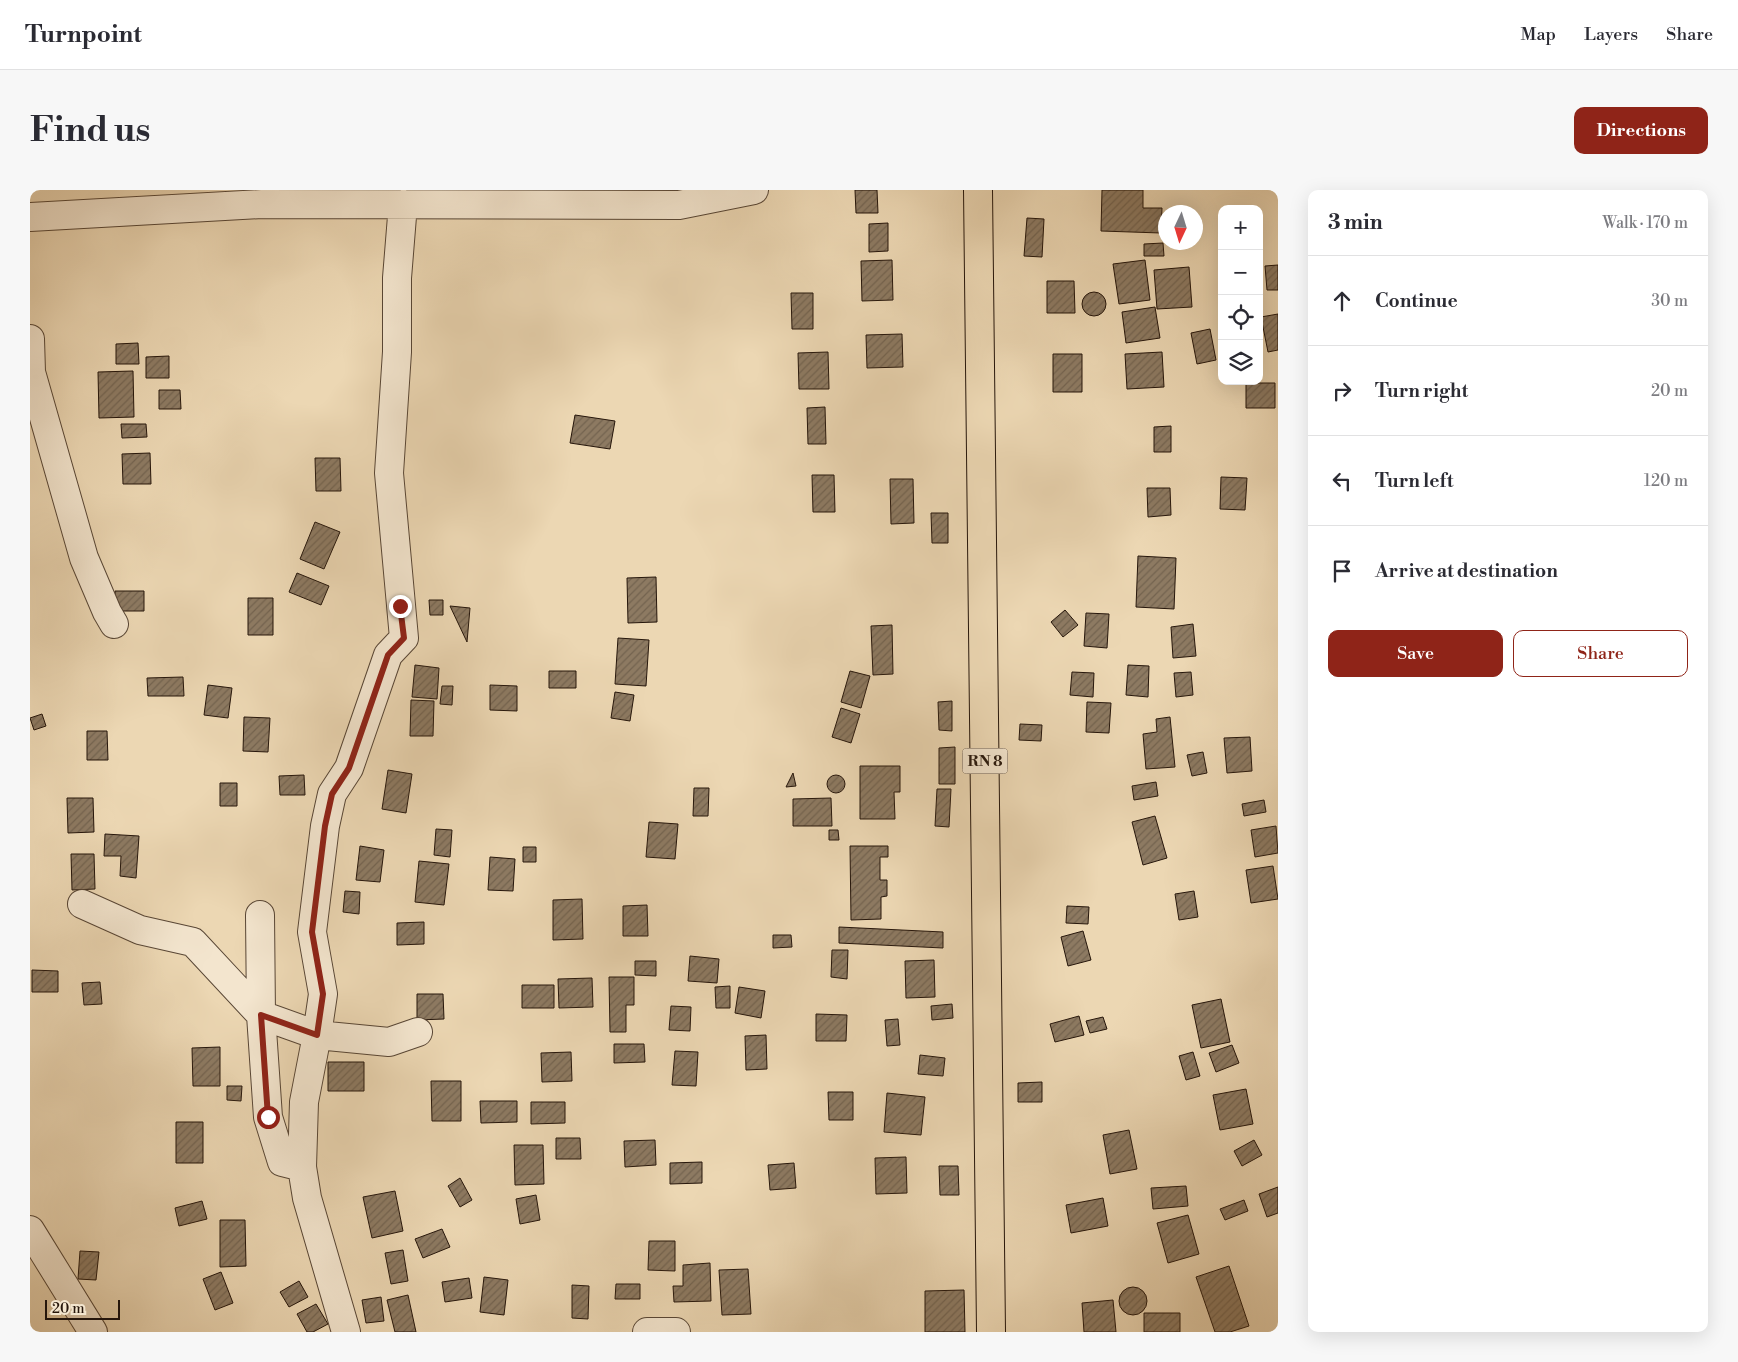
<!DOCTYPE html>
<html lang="en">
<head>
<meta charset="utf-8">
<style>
	:root { --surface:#fff; --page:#f7f7f7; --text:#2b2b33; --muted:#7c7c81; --line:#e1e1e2; --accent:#8f2418 }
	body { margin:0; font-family:"Libre Bodoni",serif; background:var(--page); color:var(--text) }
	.controls { position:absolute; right:15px; top:15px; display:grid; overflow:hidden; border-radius:10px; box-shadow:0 5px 20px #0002 }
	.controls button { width:45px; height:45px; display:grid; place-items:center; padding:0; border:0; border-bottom:1px solid var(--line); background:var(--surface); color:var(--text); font:25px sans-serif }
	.compass { position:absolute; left:1128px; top:15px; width:45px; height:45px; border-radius:50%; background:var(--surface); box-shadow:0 5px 20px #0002; rotate:184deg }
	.scale { position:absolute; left:15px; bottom:12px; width:75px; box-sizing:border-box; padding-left:5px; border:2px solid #26160b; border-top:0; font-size:14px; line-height:18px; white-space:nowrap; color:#26160b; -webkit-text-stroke:4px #f3e5ce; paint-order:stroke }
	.stop { position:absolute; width:15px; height:15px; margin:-11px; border:4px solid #8f2418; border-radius:50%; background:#fff }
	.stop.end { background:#8f2418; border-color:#fff; box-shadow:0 1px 5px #0008 }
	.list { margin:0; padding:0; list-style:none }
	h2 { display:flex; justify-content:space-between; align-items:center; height:65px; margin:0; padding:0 20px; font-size:21px }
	h2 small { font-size:16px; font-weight:400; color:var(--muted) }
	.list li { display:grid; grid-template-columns:32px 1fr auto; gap:15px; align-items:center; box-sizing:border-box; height:90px; padding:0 20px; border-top:1px solid var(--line) }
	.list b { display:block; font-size:19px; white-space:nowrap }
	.list em { font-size:16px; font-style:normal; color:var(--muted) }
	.actions { display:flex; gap:10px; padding:15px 20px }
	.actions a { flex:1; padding:11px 0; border:1px solid var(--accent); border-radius:10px; text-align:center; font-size:18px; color:var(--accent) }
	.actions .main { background:var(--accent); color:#fff }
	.icon { flex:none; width:28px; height:28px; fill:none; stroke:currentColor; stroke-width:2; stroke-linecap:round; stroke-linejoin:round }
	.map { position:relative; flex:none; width:1248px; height:1142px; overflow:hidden; border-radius:10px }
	header { display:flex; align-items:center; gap:30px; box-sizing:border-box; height:70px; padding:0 25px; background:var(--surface); border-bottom:1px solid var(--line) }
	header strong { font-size:24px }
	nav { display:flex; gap:28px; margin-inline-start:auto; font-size:18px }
	.intro { display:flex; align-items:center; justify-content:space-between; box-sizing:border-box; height:120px; padding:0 30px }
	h1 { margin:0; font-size:35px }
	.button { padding:12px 22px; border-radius:10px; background:var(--accent); color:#fff; font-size:18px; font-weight:700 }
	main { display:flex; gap:30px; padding:0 30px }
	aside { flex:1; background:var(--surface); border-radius:10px; box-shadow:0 5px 20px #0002 }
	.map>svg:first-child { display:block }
</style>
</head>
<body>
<header>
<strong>Turnpoint</strong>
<nav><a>Map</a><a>Layers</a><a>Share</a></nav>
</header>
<div class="intro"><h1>Find us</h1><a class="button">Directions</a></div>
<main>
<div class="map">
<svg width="1248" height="1142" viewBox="0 0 1248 1142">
	<defs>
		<pattern id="building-hatch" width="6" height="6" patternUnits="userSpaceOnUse" patternTransform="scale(1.25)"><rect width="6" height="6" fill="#8d7a62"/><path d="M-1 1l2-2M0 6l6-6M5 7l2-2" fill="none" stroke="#73634f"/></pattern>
	</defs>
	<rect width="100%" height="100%" fill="#ecd7b3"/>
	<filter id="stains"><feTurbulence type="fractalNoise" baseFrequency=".004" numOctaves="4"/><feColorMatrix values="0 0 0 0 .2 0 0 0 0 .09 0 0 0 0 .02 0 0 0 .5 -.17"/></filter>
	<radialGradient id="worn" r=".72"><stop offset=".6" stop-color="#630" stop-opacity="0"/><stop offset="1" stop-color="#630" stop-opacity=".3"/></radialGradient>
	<path fill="url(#building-hatch)" stroke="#26160b" d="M825 0H847L848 23H826Z
		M1072 0H1113V18H1132L1131 43 1071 41Z
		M997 28 1014 29 1012 67 994 66Z
		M858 33V61L839 62V34Z
		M1133 53 1134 66H1114V54Z
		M862 70 863 110 832 111 831 71Z
		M1115 70 1120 110 1089 114 1083 74Z
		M1248 75V100H1237L1235 76Z
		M1159 77 1162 117 1127 119 1124 80Z
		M1017 91H1044L1045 123H1017Z
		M1052 114a12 12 0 1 1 24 0a12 12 0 1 1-24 0Z
		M761 103H783V139H762Z
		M1125 117 1130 148 1096 153 1092 122Z
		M1248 124V160L1238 162 1231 127Z
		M1180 139 1186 170 1167 174 1161 143Z
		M872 144 873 177 837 178 836 145Z
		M108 153 109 174H86V154Z
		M798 162 799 199H769L768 163Z
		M1132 162 1134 197 1097 199 1095 164Z
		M1023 164H1052V202H1023Z
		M139 166V188H116V167Z
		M103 181 104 227 69 228 68 182Z
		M1216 193H1245V218H1216Z
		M129 200H150L151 219H129Z
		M795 217 796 254H778L777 218Z
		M545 225 585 231 580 259 540 253Z
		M91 234H116L117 247 92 248Z
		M1141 236V262H1124V237Z
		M120 263 121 294H93L92 264Z
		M285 268H310L311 301H286Z
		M782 285H804L805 322H783Z
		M1191 287 1217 288 1215 320 1190 319Z
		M860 289H883L884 333 861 334Z
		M1117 298H1140L1141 325 1118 327Z
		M901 323H918V353H902Z
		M285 332 310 342 294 379 270 369Z
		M1108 366 1146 368 1144 419 1106 417Z
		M267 383 299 396 291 415 259 402Z
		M626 387 627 432 598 433 597 388Z
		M85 401H114V421H85Z
		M218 408H243V445H218Z
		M399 410H413V425H400Z
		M420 416 440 418 437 452Z
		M1035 420 1048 435 1033 447 1021 432Z
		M1056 423 1079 424 1077 458 1054 456Z
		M1163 434 1166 466 1143 468 1141 437Z
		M862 435 863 484 843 485 841 436Z
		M588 448 619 450 616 496 585 494Z
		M385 475 409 478 407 509 382 507Z
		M1098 475 1119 476 1118 507 1096 505Z
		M519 481H546V498H519Z
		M820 481 840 486 831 518 811 512Z
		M1042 482 1064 483 1063 507 1040 505Z
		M1161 482 1163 505 1146 507 1144 483Z
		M153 487 154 506H118L117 488Z
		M178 495 202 498 198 528 174 525Z
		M460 495 487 496V521L460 520Z
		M412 496H423L422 515 410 514Z
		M585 502 604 505 600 531 581 528Z
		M381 510 404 511 403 546H380Z
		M922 511V541L909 540 908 512Z
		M1057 512 1081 513 1079 543 1056 542Z
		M811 518 830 524 821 553 802 547Z
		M12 524 16 536 4 540 0 528Z
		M214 527 240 528 238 562 213 561Z
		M1140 527 1145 577 1116 579 1113 544 1127 542 1126 529Z
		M990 534 1012 535 1011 551 989 550Z
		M57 541H77L78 570H57Z
		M1220 547 1222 581 1197 583 1194 548Z
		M925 557V594H909V558Z
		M1173 562 1177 583 1162 586 1157 565Z
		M830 576H870V602H864L865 629H830Z
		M358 580 382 584 376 623 352 619Z
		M763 583 766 596 756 597Z
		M274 585 275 605H250L249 586Z
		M797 594a9 9 0 1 1 18 0a9 9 0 1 1-18 0Z
		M1126 592 1128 606 1104 610 1102 596Z
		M190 593H207V616H190Z
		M664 598H679L678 626H663Z
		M907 599H921L919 637 905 636Z
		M37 608H63L64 642 38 643Z
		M801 608 802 636H763V609Z
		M1234 610 1236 622 1214 626 1212 614Z
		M1125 626 1137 668 1113 675 1102 632Z
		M619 632 648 634 645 669 616 667Z
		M1246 636 1248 663 1225 667 1221 640Z
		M406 639 422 640 420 667 404 665Z
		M799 640H808L809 650H799Z
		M75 644 109 646 106 688 90 686 91 666H74Z
		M330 656 354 660 350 692 326 690Z
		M820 656H858V667H850V690H857V706L851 707V729L821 730Z
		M493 657H506V672H493Z
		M41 664H64L65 699 42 700Z
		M460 667 485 669 483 701 458 700Z
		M389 671 419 674 414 715 385 712Z
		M1243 676 1248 709 1221 713 1216 680Z
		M315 701 330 702 329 724 313 722Z
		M1164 701 1168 727 1149 730 1145 704Z
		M552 709 553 749 523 750V710Z
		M617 715 618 746H593V716Z
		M1037 716 1059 717 1058 734 1036 733Z
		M394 732V754L367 755V733Z
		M809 737 913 742V758L809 753Z
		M1053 741 1061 770 1038 776 1031 747Z
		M743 745H761L762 757 743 758Z
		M802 760H818L817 789 801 787Z
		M660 766 689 769 687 793 658 791Z
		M904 770 905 807 876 808 875 771Z
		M605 771H626V786L605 785Z
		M2 780 28 781V802H2Z
		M579 787H604V815H596V842H580Z
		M562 788 563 817 529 818 528 789Z
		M70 792 72 814 54 815 52 793Z
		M492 795H524V818H492Z
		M700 796V818H686L685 797Z
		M709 797 735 801 731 828 705 823Z
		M387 804H413L414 829 387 830Z
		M1191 809 1200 852 1171 858 1162 815Z
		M922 814 923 828 902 830 901 816Z
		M641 816 661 817 660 841 639 840Z
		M786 824 817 825 816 851H786Z
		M1049 826 1054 845 1025 852 1020 834Z
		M1073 827 1077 839 1060 843 1056 831Z
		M868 829 870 855 857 856 855 830Z
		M736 845 737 879 716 880 715 846Z
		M584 854H614L615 872 584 873Z
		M1202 855 1209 873 1186 882 1179 863Z
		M190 857V896H163L162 858Z
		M645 861 668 862 666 896 642 895Z
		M541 862 542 891 512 892 511 863Z
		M1163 862 1170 886 1156 890 1149 866Z
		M890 865 915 868 913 886 888 884Z
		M298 872H334V901H298Z
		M401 891H431V931H402Z
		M1012 892V912H988V893Z
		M197 896H212L211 911 197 910Z
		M1216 899 1223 934 1190 940 1183 905Z
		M798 902H823V930H799Z
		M857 903 895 907 891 945 854 942Z
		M450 911H487V932L451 933Z
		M501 912H535V933L501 934Z
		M146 932H173V973H146Z
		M1099 940 1107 979 1080 984 1073 945Z
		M526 948H550L551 969H526Z
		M625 950 626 975 595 977 594 951Z
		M1224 950 1232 965 1212 976 1204 961Z
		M484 955H513L514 994 485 995Z
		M876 967 877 1003 846 1004 845 968Z
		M672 972V993L640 994V973Z
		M764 973 766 998 740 1000 738 975Z
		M909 976H928L929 1005H910Z
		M430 988 442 1010 430 1017 418 996Z
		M1156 996 1158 1016 1123 1019 1121 998Z
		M1248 997V1023L1237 1027 1229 1004Z
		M365 1001 373 1041 342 1048 333 1007Z
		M506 1005 510 1030 490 1034 486 1009Z
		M1073 1008 1078 1036 1041 1043 1036 1015Z
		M1214 1010 1218 1021 1195 1030 1190 1019Z
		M172 1011 177 1029 149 1036 145 1018Z
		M1158 1025 1169 1064 1138 1073 1127 1033Z
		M190 1030H215L216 1076 190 1077Z
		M412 1039 420 1057 393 1068 385 1049Z
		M619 1051H645V1081L618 1080Z
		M373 1060 378 1091 361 1094 355 1063Z
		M50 1061 69 1062 66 1090 48 1089Z
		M680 1073 681 1111 644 1112 643 1096H653V1075Z
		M1199 1076 1219 1136 1200 1142H1185L1166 1087Z
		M718 1079 721 1124 692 1125 689 1080Z
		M191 1082 203 1113 185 1120 173 1089Z
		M454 1087 478 1090 474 1125 450 1122Z
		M439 1088 442 1108 415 1112 412 1092Z
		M269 1091 278 1107 259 1117 250 1102Z
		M586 1094H610V1109H585Z
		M542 1095 559 1096 558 1129 542 1128Z
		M1089 1111a14 14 0 1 1 28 0a14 14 0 1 1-28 0Z
		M934 1100 935 1142H895V1101Z
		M378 1105 386 1142H365L357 1110Z
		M351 1107 354 1131 336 1133 332 1110Z
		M1083 1110 1086 1142H1054L1052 1113Z
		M286 1114 298 1134 283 1142H277L267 1124Z
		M1114 1123H1150V1142H1114Z"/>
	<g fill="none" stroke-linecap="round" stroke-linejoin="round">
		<g stroke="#584635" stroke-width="30">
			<path id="minor" d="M0 27 232 14 649 15 724 0
				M0 149 1 182 54 368 77 422 84 434
				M52 714 110 740 163 752 231 825 287 845 359 852 388 842
				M230 725 231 825 238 927 252 972 272 977
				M0 1040 63 1142
				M316 1142 277 1008 272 977 274 912 287 845 293 804 282 742 295 636 302 604 319 578 358 465 374 448 359 283 367 162V88L373 14
				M617 1142H646"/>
		</g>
		<g stroke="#26160b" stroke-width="30">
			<path id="major" d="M948 0 961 1142"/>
		</g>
		<use href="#minor" stroke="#f3e5ce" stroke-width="28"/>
		<use href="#major" stroke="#ecd7b3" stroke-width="28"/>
	</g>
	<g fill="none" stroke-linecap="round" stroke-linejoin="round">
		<path stroke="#8f2418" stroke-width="6" d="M238 927 231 825 287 845 293 804 282 742 295 636 302 604 319 578 358 465 374 448 370 416"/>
	</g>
	<g text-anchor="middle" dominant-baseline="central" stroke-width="4" stroke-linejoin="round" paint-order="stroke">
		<rect fill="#f3e5ce" stroke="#645446" stroke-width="1" x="932.5" y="558.5" width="45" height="25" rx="4"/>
		<g font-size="15" font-weight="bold" fill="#26160b">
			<text x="955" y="571">RN 8</text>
		</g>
	</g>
	<rect width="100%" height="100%" filter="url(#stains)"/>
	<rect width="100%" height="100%" fill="url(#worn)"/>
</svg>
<div class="controls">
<button>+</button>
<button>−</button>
<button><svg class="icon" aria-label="locate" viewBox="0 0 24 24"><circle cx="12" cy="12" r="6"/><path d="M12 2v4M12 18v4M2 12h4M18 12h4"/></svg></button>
<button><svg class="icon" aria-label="layers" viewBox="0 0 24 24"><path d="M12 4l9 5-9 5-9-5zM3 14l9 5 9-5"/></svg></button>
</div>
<svg class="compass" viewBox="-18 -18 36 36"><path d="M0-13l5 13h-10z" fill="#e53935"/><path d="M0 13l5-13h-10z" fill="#7c7c81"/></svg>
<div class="scale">20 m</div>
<div class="stop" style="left:238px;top:927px"></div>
<div class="stop end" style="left:370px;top:416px"></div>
</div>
<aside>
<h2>3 min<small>Walk · 170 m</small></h2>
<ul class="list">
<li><svg class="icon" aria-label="ahead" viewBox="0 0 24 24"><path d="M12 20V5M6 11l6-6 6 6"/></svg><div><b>Continue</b></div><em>30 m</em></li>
<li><svg class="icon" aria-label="right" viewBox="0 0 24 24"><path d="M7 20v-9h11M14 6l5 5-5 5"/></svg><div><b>Turn right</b></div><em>20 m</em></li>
<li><svg class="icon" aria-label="left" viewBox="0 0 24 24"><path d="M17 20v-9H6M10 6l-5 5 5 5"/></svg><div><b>Turn left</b></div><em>120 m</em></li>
<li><svg class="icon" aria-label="arrive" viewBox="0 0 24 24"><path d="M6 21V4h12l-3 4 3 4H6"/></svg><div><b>Arrive at destination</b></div></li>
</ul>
<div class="actions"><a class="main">Save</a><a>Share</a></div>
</aside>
</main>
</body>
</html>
